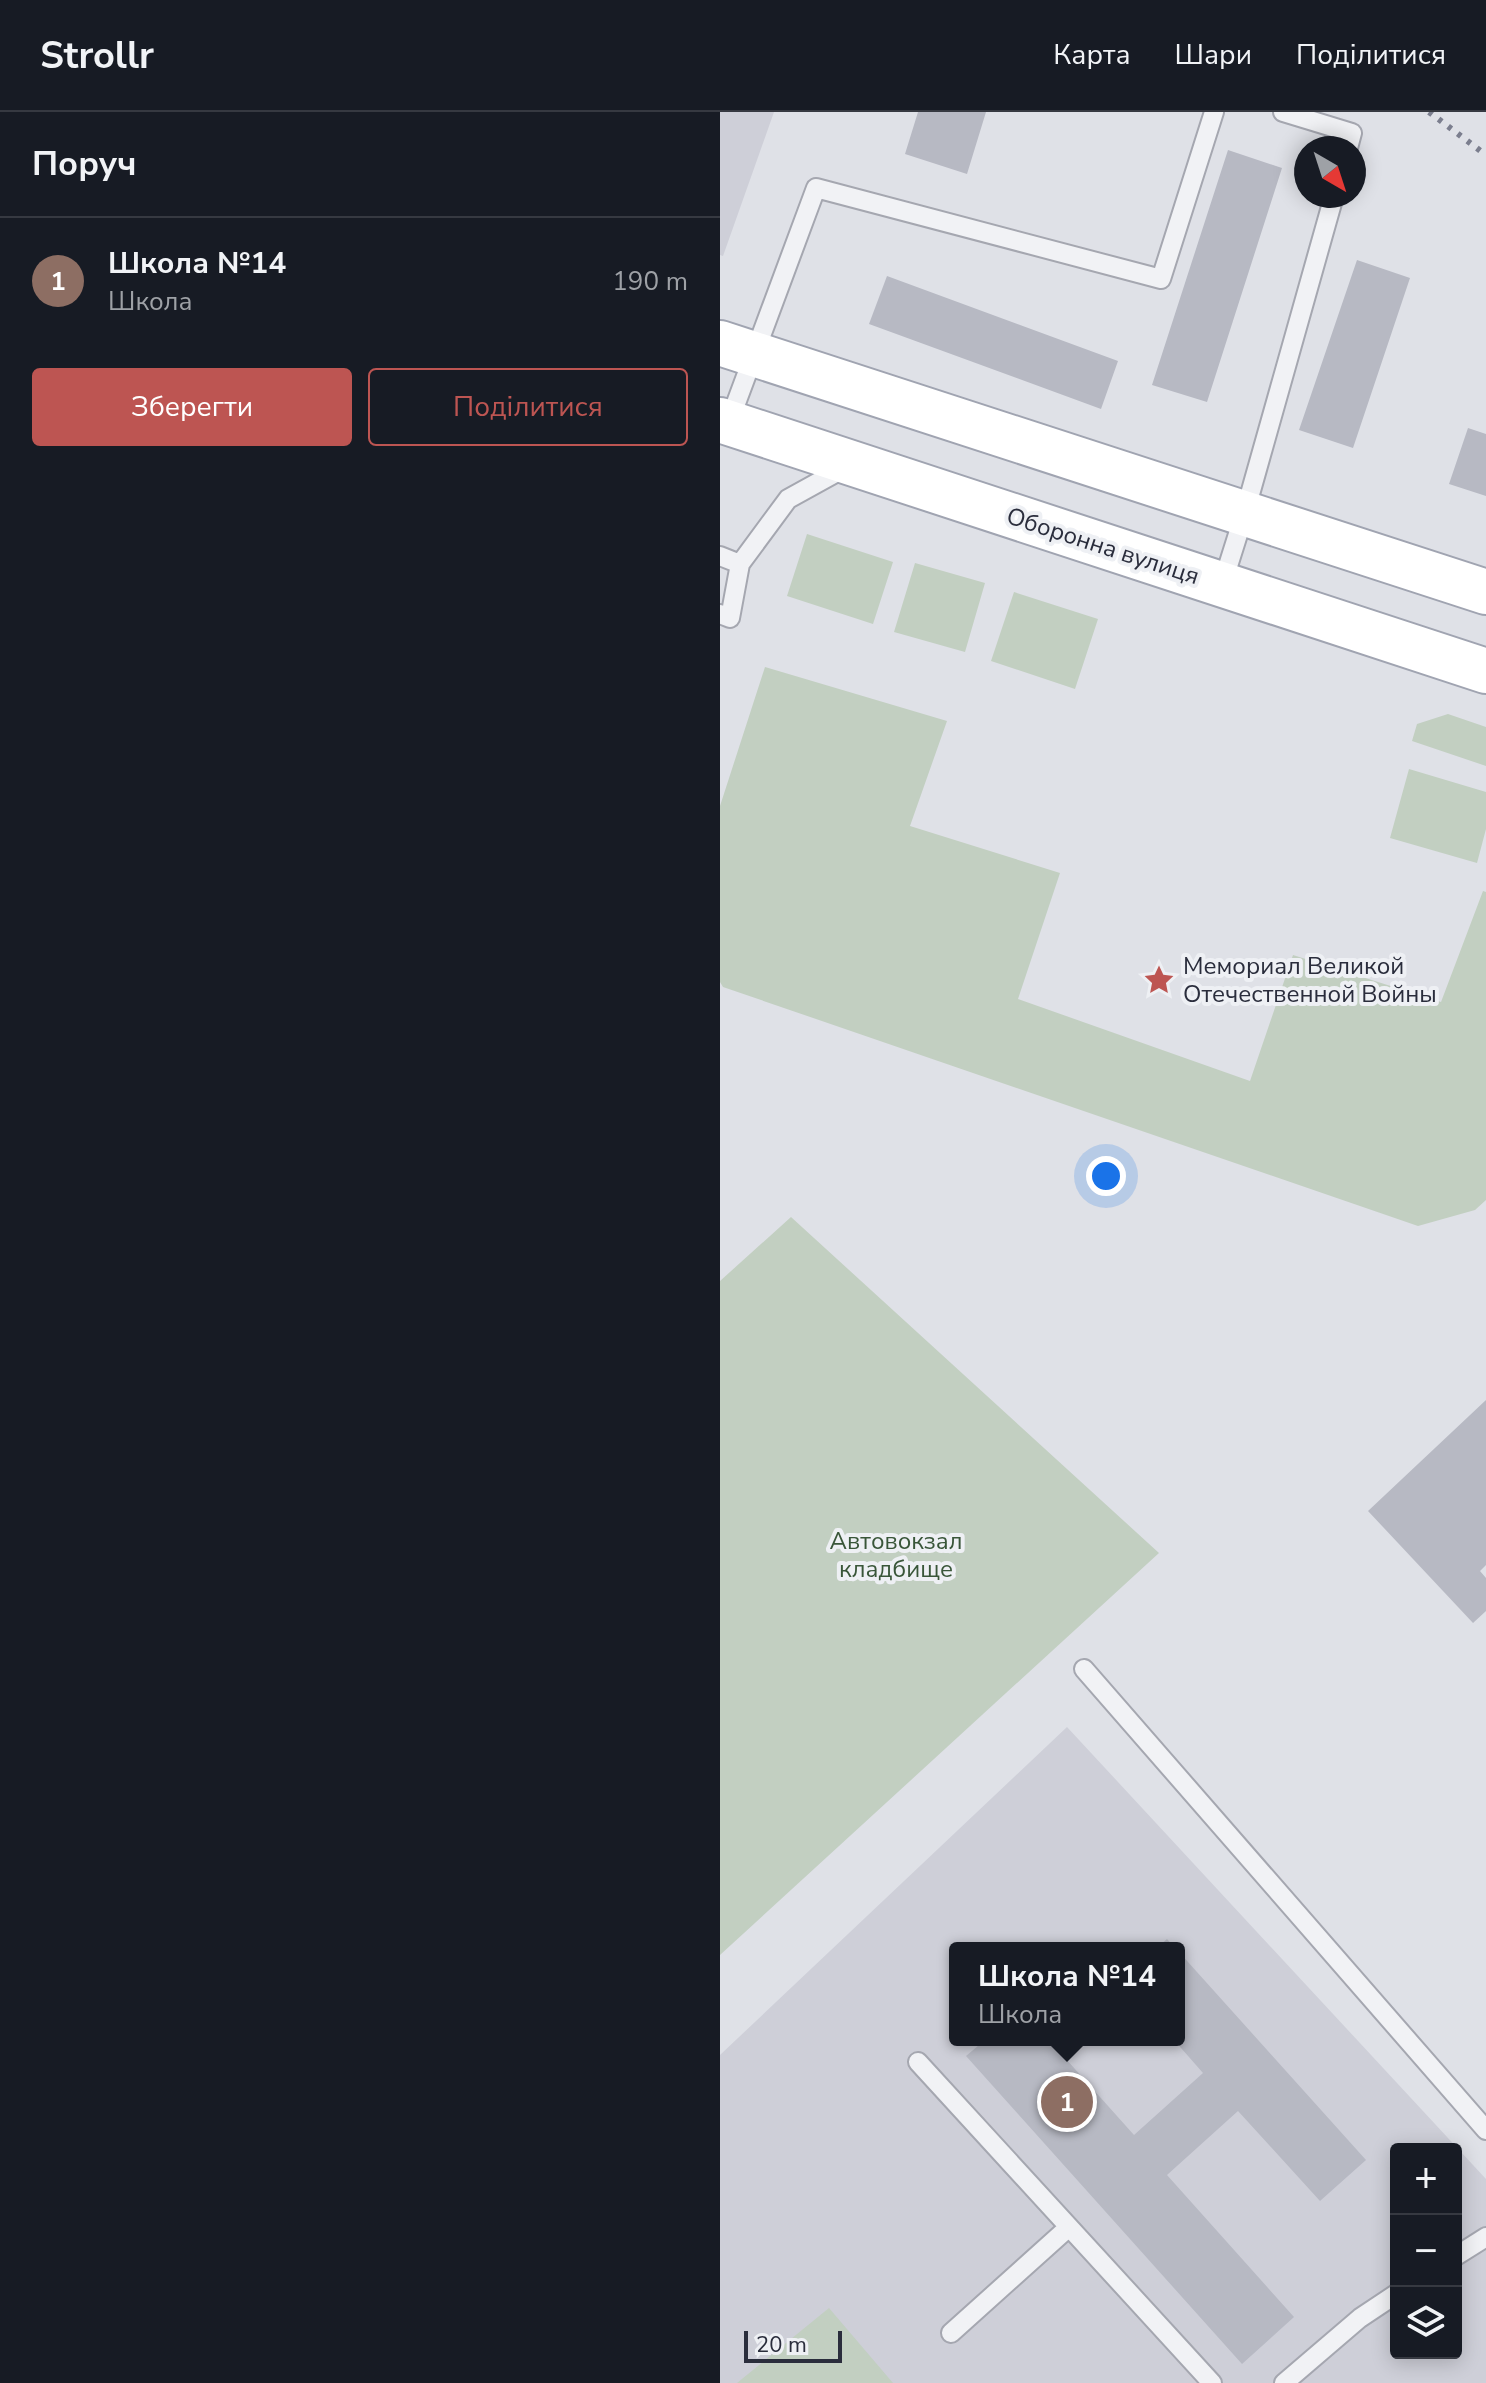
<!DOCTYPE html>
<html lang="uk">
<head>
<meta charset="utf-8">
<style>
	:root { --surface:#171b24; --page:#242831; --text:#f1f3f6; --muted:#9ea1a6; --line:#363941; --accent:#bd5552 }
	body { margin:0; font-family:"Nunito Sans",sans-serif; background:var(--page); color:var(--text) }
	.controls { position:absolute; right:24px; bottom:24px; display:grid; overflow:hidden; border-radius:8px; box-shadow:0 4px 20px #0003 }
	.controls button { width:72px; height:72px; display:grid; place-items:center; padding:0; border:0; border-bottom:2px solid var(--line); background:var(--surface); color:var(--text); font:40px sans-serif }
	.compass { position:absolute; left:574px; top:24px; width:72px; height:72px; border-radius:50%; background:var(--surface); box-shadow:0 4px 20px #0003; rotate:141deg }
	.scale { position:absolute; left:24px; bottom:20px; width:98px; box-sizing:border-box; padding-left:8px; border:4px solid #2a2d3c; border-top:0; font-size:22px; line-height:28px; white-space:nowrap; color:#2a2d3c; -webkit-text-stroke:6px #eef0f4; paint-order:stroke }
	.you { position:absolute; left:386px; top:1064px; width:28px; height:28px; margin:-20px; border:6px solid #fff; border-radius:50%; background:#1a73e8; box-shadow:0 0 0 12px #1a73e833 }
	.badge { display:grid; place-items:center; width:52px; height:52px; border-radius:50%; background:var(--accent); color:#fff; font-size:26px; font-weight:700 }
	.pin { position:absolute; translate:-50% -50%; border:4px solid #fff; box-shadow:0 2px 8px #0006 }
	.popup { position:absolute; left:229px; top:1830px; width:236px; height:104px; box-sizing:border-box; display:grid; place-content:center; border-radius:8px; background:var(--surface); filter:drop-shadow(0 2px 6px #0005); font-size:26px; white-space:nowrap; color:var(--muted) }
	.popup b { font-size:30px; color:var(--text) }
	.popup::after { content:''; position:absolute; left:50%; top:100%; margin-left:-16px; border:16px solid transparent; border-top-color:var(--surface) }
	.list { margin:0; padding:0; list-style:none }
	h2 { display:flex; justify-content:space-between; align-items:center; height:104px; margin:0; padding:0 32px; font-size:34px }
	h2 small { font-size:26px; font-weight:400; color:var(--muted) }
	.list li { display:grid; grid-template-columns:52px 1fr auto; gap:24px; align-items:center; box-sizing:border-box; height:128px; padding:0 32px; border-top:2px solid var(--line) }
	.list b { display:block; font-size:30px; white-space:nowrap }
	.list p { margin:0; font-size:26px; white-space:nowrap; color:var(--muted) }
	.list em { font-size:26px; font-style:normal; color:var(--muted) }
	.actions { display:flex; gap:16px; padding:24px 32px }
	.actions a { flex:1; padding:18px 0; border:2px solid var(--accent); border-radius:8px; text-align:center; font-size:28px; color:var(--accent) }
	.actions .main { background:var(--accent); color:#fff }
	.icon { flex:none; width:44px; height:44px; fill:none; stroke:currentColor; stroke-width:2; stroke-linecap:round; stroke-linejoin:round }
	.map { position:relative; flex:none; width:766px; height:2271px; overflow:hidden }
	header { display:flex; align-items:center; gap:48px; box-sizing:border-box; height:112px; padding:0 40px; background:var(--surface); border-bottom:2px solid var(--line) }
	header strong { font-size:38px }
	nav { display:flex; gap:44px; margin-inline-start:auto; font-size:28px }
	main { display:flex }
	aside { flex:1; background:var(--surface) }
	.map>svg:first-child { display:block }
</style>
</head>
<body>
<header>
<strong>Strollr</strong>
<nav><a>Карта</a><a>Шари</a><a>Поділитися</a></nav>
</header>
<main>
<aside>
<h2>Поруч<small></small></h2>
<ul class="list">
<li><span class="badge" style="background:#8d6e63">1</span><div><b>Школа №14</b><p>Школа</p></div><em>190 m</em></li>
</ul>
<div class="actions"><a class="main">Зберегти</a><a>Поділитися</a></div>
</aside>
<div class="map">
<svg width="766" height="2271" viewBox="0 0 766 2271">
	<rect width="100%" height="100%" fill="#dfe1e7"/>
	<path fill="#cecfd8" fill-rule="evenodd" d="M0 0H54L3 144 0 143Z
		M347 1615 766 2067V2271H0V1943ZM235 1836H459V1928H235ZM676 2037H736V2241H676Z"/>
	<path fill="#c2cfc1" d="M87 422 173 450 153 512 67 484Z
		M195 451 265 471 245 540 174 520Z
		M294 480 378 507 355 577 271 549Z
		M45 555 227 609 190 714 340 761 298 887 530 969 573 843 721 890 763 779 766 780V1088L755 1098 698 1114 3 875 0 870V694Z
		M728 602 766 615V654L692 629 697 612Z
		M689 657 766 680V717L757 751 670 726Z
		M71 1105 439 1441 0 1843V1169Z
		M109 2196 173 2271H17Z"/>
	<path fill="#b7b9c3" d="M198 0H266L247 62 185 42Z
		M508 38 562 56 487 290 432 273Z
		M637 148 690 166 633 336 579 318Z
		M167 164 398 249 381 297 149 212Z
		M748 316 766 322V384L729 372Z
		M766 1288V1453L760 1459 766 1466V1499L753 1511 648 1399Z
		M447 1827 455 1836H437Z
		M459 1840 646 2048 600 2089 518 1999 447 2063 574 2205 522 2252 246 1944 265 1928H329L414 2023 483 1961 454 1928H459Z"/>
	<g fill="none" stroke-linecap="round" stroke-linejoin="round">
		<g stroke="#a5a7b0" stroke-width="22">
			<path id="service" d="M563 0 632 21 628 36
				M9 310 96 76 441 167 494 0
				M0 444 20 452 68 387 126 355
				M502 473 525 400 614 84
				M0 502 10 506 20 452
				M364 1557 766 2018
				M198 1950 492 2271
				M736 2144 766 2125
				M231 2221 349 2115
				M564 2271 640 2206 676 2182"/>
		</g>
		<g stroke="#a0a4b1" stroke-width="48">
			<path id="primary" d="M0 231 766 480
				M0 308 766 559"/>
		</g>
		<use href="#service" stroke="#f1f2f5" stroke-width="18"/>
		<use href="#primary" stroke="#fff" stroke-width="44"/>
		<path stroke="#7b7e8e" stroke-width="6" stroke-dasharray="4 8" stroke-linecap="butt" d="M709 0 766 43"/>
	</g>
	<defs>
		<g id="sight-bare" transform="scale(2.4)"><path d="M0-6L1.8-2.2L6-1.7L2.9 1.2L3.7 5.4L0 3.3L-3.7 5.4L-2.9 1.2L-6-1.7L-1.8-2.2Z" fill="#bd5552" stroke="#eef0f4" stroke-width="2.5" paint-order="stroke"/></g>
	</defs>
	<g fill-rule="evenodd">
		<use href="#sight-bare" x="439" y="868"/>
	</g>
	<g text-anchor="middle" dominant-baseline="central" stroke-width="8" stroke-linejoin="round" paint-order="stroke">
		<g font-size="24" fill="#2a2d3c" stroke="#eef0f4">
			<text transform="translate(383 434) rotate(18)">Оборонна вулиця</text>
		</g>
		<g font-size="24" fill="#2a2d3c" stroke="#eef0f4" text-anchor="start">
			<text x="463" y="854">Мемориал Великой<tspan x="463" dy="28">Отечественной Войны</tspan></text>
		</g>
		<g font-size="24" fill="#395639" stroke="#eef0f4">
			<text x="176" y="1429">Автовокзал<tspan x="176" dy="28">кладбище</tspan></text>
		</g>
	</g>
</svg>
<div class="controls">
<button>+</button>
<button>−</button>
<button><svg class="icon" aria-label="layers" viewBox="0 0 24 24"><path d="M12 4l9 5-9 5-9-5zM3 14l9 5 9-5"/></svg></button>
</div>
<svg class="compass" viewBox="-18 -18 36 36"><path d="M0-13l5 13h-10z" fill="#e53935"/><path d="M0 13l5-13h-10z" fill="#9ea1a6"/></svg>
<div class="scale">20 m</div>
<div class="you"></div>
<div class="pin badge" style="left:347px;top:1990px;background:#8d6e63">1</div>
<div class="popup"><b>Школа №14</b>Школа</div>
</div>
</main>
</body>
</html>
